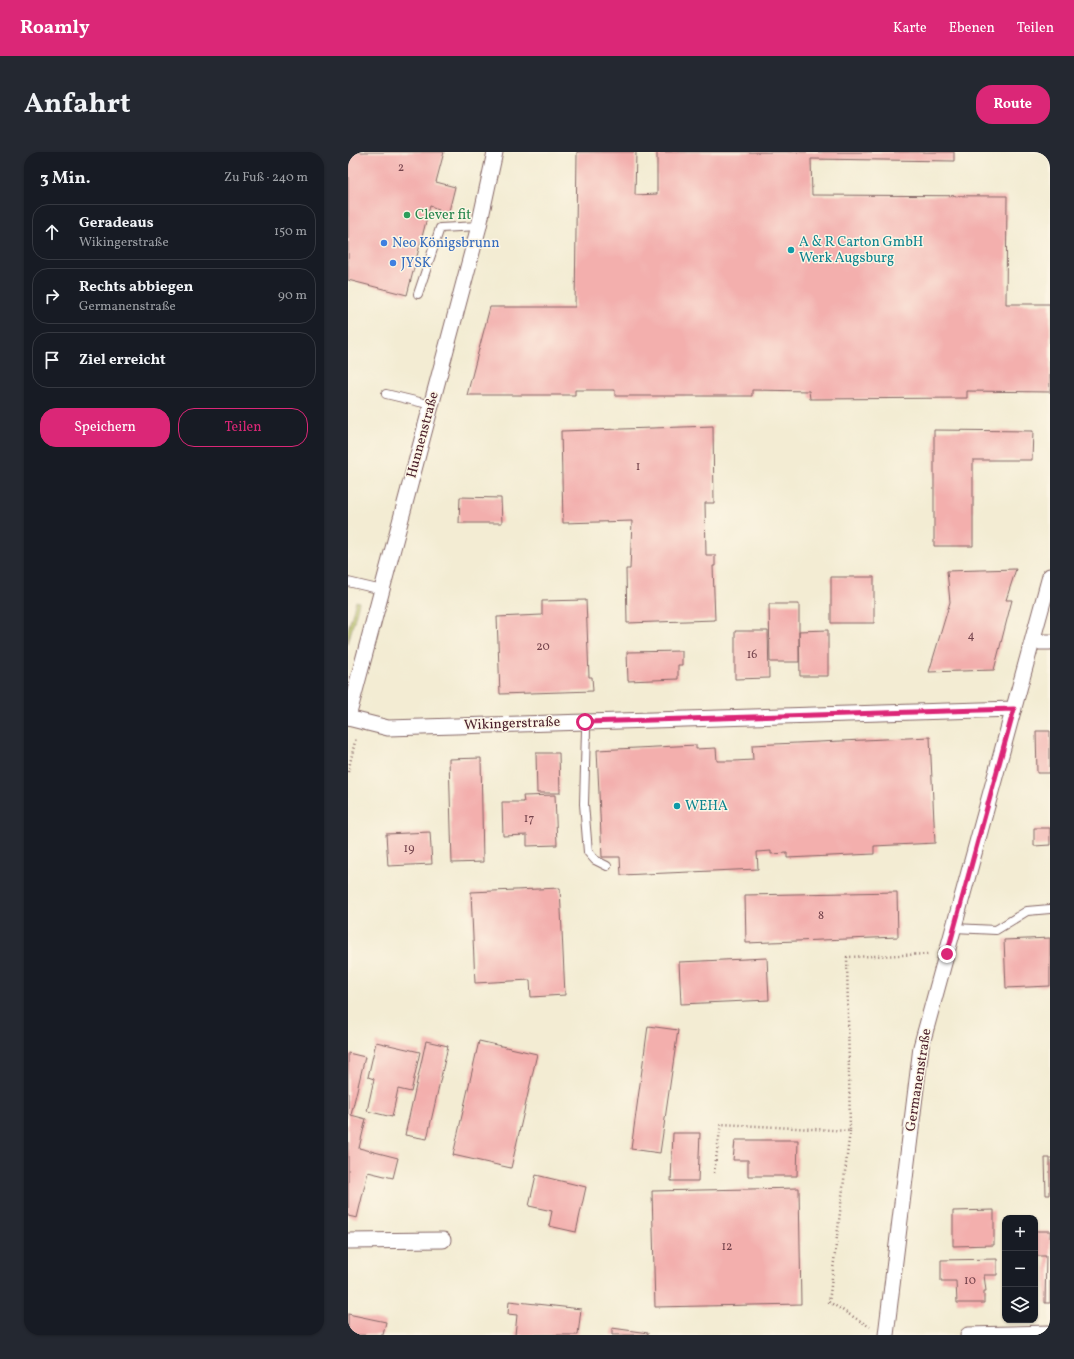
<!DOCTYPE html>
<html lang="de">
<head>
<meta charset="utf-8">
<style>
	:root { --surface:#171b24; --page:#242831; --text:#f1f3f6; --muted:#9ea1a6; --line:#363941; --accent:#db2777 }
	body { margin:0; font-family:Vollkorn,serif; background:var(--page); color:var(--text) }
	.controls { position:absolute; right:12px; bottom:12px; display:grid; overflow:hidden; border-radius:8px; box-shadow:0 1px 3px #0004 }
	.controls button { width:36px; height:36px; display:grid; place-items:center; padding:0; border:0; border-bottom:1px solid var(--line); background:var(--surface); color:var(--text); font:20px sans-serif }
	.stop { position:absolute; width:12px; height:12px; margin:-9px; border:3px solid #db2777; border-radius:50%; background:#fff }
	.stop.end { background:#db2777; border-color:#fff; box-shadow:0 1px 4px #0008 }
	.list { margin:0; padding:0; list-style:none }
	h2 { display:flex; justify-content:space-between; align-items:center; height:52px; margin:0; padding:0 16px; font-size:17px }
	h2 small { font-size:13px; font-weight:400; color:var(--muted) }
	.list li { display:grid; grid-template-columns:26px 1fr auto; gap:12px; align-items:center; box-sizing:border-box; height:56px; margin:0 8px 8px; padding:0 8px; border:1px solid var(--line); border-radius:16px }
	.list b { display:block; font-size:15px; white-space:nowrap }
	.list p { margin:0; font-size:13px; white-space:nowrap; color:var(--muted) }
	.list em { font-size:13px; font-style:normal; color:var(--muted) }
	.actions { display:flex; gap:8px; padding:12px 16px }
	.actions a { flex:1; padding:9px 0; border:1px solid var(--accent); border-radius:16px; text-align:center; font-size:14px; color:var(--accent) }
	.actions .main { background:var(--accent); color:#fff }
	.icon { flex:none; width:22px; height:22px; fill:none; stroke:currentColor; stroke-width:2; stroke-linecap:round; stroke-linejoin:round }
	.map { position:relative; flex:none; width:702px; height:1183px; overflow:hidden; border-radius:16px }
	header { display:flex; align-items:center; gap:24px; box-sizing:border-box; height:56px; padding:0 20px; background:var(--accent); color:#fff }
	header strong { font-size:19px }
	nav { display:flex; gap:22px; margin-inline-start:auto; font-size:14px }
	.intro { display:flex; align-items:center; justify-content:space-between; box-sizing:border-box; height:96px; padding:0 24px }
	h1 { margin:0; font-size:28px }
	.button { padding:10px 18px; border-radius:16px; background:var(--accent); color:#fff; font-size:14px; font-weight:700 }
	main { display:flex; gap:24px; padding:0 24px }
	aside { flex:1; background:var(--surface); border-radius:16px; box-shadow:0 1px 3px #0004 }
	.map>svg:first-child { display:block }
</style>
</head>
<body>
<header>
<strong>Roamly</strong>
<nav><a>Karte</a><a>Ebenen</a><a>Teilen</a></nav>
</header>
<div class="intro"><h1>Anfahrt</h1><a class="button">Route</a></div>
<main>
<aside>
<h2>3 Min.<small>Zu Fuß · 240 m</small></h2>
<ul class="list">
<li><svg class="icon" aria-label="ahead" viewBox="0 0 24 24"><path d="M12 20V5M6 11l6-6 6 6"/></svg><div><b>Geradeaus</b><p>Wikingerstraße</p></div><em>150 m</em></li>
<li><svg class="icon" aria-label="right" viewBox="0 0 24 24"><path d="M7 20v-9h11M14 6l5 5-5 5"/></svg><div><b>Rechts abbiegen</b><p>Germanenstraße</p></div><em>90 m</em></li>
<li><svg class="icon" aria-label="arrive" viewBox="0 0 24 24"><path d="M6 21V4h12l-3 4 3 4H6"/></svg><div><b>Ziel erreicht</b></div></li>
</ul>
<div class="actions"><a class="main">Speichern</a><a>Teilen</a></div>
</aside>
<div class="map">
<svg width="702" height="1183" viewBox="0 0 702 1183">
	<defs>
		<pattern id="grass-dots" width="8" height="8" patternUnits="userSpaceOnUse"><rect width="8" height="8" fill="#bbca6d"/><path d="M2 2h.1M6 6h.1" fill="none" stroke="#a2ad5f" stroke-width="1.8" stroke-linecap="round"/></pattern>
	</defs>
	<rect width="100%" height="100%" fill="#fcf5e5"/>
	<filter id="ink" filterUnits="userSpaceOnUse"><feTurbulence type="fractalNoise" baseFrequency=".025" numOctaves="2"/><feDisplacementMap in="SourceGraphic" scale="8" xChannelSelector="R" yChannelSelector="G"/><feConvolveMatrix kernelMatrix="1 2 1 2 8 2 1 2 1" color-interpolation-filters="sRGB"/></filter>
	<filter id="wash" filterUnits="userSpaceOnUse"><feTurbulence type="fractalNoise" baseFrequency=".012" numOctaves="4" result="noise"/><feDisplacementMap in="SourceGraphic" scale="16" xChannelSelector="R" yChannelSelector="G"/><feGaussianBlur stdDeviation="0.9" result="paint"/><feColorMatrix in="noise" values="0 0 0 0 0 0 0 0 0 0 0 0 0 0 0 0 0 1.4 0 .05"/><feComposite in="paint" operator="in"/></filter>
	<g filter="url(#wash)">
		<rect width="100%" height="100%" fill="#f3ecd3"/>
		<path fill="url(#grass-dots)" stroke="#82744c" d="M8 449 11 450 0 491V478Z"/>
		<g id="blocks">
			<path fill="#f3afad" d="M0 0H96L88 30 107 35 99 67 89 65 91 57 82 54 59 143 0 128Z
				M229 0H288L287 43 309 42V0H606V9L463 7 464 43 659 44 658 152H702V240L619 239V246L462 247 461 239 404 238V244H267V238H227V243H119L142 155H227Z
				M365 274 366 351H357L358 403H367V414H365L367 468 279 471 278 417H282L284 369 215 371 213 279Z
				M586 278 685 279 684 308H625V394H586Z
				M112 345 153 346 154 371H111Z
				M668 417 658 448H664L646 518 581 520 602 450 599 419Z
				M483 425H526V471H483Z
				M238 448 241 525H244L245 539 152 542 149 465 194 463V449Z
				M421 452H451V510H422Z
				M480 478V524H452L451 479Z
				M387 479H420L421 526 387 527Z
				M334 499V513H330V527L280 529 279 500Z
				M688 579H702V621H689Z
				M582 585 587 691 526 694V702L439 706V701L423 702V699L409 700 410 717 273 723 272 705H254L249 598 348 593V597L368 596 369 609H387L405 608 404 593Z
				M188 601H211L212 641H189Z
				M133 606 135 710 104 711 101 607Z
				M207 643 209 693 179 694V683L155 684 154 650H176L175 644Z
				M686 676H702V693L686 694Z
				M82 680 84 712 40 714 38 682Z
				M212 736 217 843 183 845 182 828 127 831 123 740Z
				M549 740 550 785 398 791 397 743Z
				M702 786V834L658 836 656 788Z
				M419 806 421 848 333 852 331 810Z
				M300 874 330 878 312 1001 283 997Z
				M78 889 100 894 79 987 57 983Z
				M131 889 189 902 163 1016 105 1003Z
				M28 890 72 900 63 940 50 937 44 965 19 959 26 927 20 925Z
				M0 901 17 905 3 963 18 967 11 996 50 1006 45 1026 20 1020 9 1066 0 1064Z
				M325 981H352L350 1029H323Z
				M387 988H450L449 1024H400V1008H385Z
				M697 1006H702V1043H698Z
				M188 1023 238 1035 228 1080 201 1074 204 1059 181 1054Z
				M451 1036 453 1152 307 1155 304 1039Z
				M646 1058V1093L605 1094V1059Z
				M687 1079H702V1151H697L698 1104H687Z
				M649 1107V1123H636L638 1139H636V1151H609L608 1129H593V1108Z
				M161 1149 233 1157 230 1183H167L169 1163 160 1162Z
				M0 1162 38 1170 35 1183H0Z
				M264 1176 300 1181V1183H264Z"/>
		</g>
	</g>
	<g filter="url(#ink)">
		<use href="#blocks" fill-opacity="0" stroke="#856766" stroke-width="1"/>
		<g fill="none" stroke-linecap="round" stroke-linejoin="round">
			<g stroke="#856766" stroke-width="10">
				<path id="service" d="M70 142 92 76 131 74
					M38 242 84 253
					M0 430 34 438
					M237 570 238 578 236 652 240 700 247 708 259 714
					M606 776 648 778 679 759 702 757"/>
			</g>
			<g stroke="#856766" stroke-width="17">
				<path id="minor" d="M684 490H702
					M0 565 131 74 147 0
					M0 566 40 576 666 557
					M0 1089 95 1088
					M538 1183 573 895 702 424
					M620 1183 702 1181"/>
			</g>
			<path stroke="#856766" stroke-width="2.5" stroke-dasharray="1 3" stroke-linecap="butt" d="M0 620 8 585
				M502 979 481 1150 522 1175
				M366 1021 373 972 502 979 499 805 581 802"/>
			<use href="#service" stroke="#fff" stroke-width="8"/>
			<use href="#minor" stroke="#fff" stroke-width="15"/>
		</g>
	</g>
	<g fill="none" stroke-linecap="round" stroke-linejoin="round" filter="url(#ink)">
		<path stroke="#db2777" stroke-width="5" d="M237 570 666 557 599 802"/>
	</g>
	<circle fill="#2e9e5b" stroke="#fcf5e5" stroke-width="1.5" cx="59" cy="63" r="4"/>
	<g fill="#3f7fe0" stroke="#fcf5e5" stroke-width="1.5">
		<circle cx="36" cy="91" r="4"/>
		<circle cx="45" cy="111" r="4"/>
	</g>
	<g fill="#0f9aa8" stroke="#fcf5e5" stroke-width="1.5">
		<circle cx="443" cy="98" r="4"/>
		<circle cx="329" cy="654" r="4"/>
	</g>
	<g text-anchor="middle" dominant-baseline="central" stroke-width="3" stroke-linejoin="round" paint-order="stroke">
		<g font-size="12" fill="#74434c">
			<text x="53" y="16">2</text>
			<text x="290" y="315">1</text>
			<text x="623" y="484">4</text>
			<text x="195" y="495">20</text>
			<text x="404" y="503">16</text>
			<text x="181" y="667">17</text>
			<text x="61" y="697">19</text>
			<text x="473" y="764">8</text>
			<text x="379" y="1095">12</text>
			<text x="622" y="1129">10</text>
		</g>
		<g font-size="14" fill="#27864d" stroke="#fcf5e5" text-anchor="start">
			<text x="67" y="63">Clever fit</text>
		</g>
		<g font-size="14" fill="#0d838f" stroke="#fcf5e5" text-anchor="start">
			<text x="451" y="90">A &amp; R Carton GmbH<tspan x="451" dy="16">Werk Augsburg</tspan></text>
			<text x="337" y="654">WEHA</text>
		</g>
		<g font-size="14" fill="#366cbe" stroke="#fcf5e5" text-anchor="start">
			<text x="44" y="91">Neo Königsbrunn</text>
			<text x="53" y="111">JYSK</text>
		</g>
		<g font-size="14" fill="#4a1f2b" stroke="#fcf5e5">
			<text transform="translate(75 283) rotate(-75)">Hunnenstraße</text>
			<text transform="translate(164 572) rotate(-2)">Wikingerstraße</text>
			<text transform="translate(571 928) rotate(-81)">Germanenstraße</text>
		</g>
	</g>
</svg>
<div class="controls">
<button>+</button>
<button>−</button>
<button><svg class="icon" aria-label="layers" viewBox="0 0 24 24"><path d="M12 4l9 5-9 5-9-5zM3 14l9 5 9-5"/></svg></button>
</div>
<div class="stop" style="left:237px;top:570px"></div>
<div class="stop end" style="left:599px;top:802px"></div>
</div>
</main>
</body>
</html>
